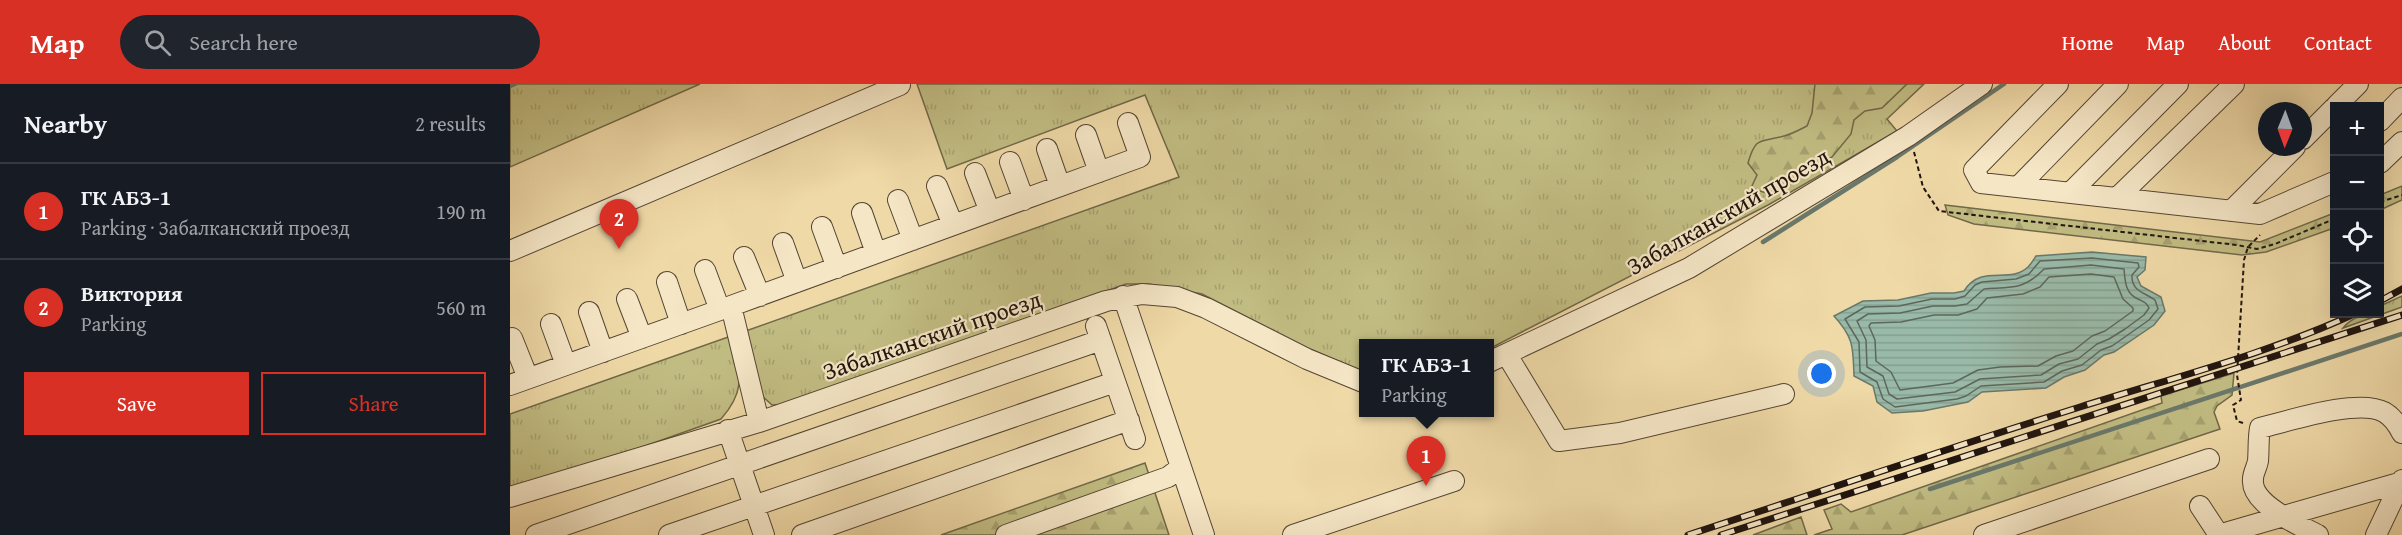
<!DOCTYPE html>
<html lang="en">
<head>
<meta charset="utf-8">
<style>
	:root { --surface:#171b24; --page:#20242c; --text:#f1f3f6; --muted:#9ea1a6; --line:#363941; --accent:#d93025 }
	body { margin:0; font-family:"Gentium Book Plus",serif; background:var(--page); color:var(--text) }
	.controls { position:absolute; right:18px; top:18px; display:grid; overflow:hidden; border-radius:0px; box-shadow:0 6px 24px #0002 }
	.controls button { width:54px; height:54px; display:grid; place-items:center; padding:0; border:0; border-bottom:2px solid var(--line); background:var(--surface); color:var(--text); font:30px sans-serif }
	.compass { position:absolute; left:1748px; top:18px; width:54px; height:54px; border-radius:50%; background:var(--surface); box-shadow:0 6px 24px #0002; rotate:181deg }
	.you { position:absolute; left:1312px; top:290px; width:21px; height:21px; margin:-15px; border:4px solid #fff; border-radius:50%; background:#1a73e8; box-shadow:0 0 0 9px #1a73e833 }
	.badge { display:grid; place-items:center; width:39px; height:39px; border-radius:50%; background:var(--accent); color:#fff; font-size:20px; font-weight:700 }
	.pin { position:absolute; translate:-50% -50px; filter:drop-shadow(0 2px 3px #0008) }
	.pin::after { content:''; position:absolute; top:32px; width:21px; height:18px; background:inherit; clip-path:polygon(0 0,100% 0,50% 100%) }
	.popup { position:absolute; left:849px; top:255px; width:135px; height:78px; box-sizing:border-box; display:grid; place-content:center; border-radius:0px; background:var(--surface); filter:drop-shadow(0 2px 4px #0005); font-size:20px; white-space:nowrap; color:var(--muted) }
	.popup b { font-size:22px; color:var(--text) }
	.popup::after { content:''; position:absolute; left:50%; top:100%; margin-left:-12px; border:12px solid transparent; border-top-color:var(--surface) }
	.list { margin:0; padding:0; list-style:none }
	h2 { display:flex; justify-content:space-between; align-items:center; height:78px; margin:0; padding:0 24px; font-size:26px }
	h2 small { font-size:20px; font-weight:400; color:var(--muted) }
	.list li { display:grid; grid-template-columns:39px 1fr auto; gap:18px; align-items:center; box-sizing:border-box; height:96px; padding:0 24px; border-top:2px solid var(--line) }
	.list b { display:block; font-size:22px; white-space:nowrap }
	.list p { margin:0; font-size:20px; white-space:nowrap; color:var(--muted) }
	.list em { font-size:20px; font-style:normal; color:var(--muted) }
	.actions { display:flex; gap:12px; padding:18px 24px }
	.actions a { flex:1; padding:14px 0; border:2px solid var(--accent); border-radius:0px; text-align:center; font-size:21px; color:var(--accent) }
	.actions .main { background:var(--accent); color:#fff }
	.icon { flex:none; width:33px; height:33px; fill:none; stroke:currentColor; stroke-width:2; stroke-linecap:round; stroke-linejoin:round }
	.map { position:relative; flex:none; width:1892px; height:451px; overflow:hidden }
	header { display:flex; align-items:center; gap:36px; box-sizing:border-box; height:84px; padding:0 30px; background:var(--accent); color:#fff }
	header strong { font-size:28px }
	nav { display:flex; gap:33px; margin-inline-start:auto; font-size:21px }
	.search { width:420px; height:54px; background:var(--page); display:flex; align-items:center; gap:15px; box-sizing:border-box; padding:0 21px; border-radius:33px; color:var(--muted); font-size:22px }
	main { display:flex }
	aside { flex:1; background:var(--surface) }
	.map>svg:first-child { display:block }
</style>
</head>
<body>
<header>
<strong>Map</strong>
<div class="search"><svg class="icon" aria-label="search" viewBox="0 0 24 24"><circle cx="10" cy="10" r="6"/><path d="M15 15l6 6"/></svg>Search here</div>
<nav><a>Home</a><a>Map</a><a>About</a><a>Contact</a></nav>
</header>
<main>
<aside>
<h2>Nearby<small>2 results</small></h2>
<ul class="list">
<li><span class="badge">1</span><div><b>ГК АБЗ-1</b><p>Parking · Забалканский проезд</p></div><em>190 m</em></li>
<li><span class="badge">2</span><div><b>Виктория</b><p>Parking</p></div><em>560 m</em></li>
</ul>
<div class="actions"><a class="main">Save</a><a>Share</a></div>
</aside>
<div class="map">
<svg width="1892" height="451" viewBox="0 0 1892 451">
	<defs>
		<pattern id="grass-tufts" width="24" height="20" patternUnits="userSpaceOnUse" patternTransform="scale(1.5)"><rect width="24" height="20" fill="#c1bc82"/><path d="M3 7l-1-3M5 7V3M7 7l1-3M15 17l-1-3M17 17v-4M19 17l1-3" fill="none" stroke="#a6a16f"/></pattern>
		<pattern id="forest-firs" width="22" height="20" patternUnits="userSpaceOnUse" patternTransform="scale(1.5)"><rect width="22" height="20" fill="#c1bc82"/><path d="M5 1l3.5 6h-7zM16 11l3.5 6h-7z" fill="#a6a16f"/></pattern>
		<pattern id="water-rules" width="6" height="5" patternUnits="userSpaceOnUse" patternTransform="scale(1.5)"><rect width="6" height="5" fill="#9abaa9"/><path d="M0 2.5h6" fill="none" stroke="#849f90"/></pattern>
	</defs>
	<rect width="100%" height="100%" fill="#efd9a7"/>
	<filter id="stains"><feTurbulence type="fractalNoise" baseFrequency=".00333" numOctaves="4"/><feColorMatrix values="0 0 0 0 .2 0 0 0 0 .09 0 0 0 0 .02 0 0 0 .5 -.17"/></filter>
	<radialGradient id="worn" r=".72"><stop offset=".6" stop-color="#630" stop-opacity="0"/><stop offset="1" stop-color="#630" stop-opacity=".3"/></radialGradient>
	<path fill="url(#grass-tufts)" stroke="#706848" stroke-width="1.5" d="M0 0H190L0 83Z
		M407 0H1414L1377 35 1387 47 1258 121 979 265V260H853V288L798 264 692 210 639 200H616L278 320 262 321 250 310 233 248 669 93 635 11 437 85Z
		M1892 212V223L1833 244C1843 232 1855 230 1870 230V222Z
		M221 252C229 289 238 304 211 335L0 410V330Z"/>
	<path fill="url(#forest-firs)" stroke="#706848" stroke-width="1.5" d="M1305 0H1397L1372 24 1355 27 1344 36 1341 50 1322 73 1284 98 1256 109 1241 104 1247 91 1238 79C1246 51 1250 59 1274 52 1282 50 1289 46 1297 42L1302 29Z
		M1892 102V116L1870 126V111Z
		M1435 121 1750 158 1824 129V144L1756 168 1732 171 1464 140 1438 131Z
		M1724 289 1722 311 1707 322 1704 328 1710 345 1392 451H1304L1322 445 1314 426 1331 420 1341 428 1652 319 1651 312Z
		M635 379 659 451H431Z
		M1291 433 1297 451H1243Z"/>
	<path fill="url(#water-rules)" stroke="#69786b" stroke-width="1.5" d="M1582 168 1636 173 1635 186 1627 193 1631 202 1651 213 1655 227 1644 241 1604 268 1594 271 1575 286 1554 293 1536 304 1472 308 1458 318 1413 327 1382 329 1367 318 1363 302 1344 292C1343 263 1344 254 1324 232L1353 217 1388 216 1421 209H1444L1454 207C1472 179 1499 201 1518 183 1521 180 1524 175 1526 172Z"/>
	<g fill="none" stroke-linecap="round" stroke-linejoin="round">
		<path stroke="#5d675c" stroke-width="1.5" d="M1582 174 1628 179 1629 183 1622 191C1621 207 1634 208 1645 216L1648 225 1639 236 1602 262 1591 266 1572 281 1552 287 1534 298 1471 302 1456 312 1447 315 1385 323 1373 315 1367 298 1350 288 1349 258 1335 235 1355 223 1389 222 1422 215H1445L1455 212 1465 201 1472 198 1506 195 1519 190 1530 177Z
			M1581 181 1614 185C1615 196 1615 210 1628 215 1634 218 1636 218 1639 224L1634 231 1615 245 1599 255 1587 260 1568 275 1549 280 1531 291 1470 295 1445 308 1387 315 1379 310 1373 292 1357 283 1356 256 1347 237 1358 230 1390 229 1423 222H1445L1457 220 1474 205C1502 203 1514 206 1534 185Z
			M1581 190 1604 193 1613 215 1623 224V227L1595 247 1582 252 1563 267 1546 272 1528 282 1490 283 1468 286 1443 299 1390 306 1381 288 1366 277 1365 256 1359 242 1361 239 1391 238 1424 231H1448L1467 225 1477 214 1513 210 1530 203 1539 193Z"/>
		<path stroke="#69786b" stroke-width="4.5" d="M0 2 5 0
			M1253 158 1387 73 1494 0
			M1420 405 1892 250"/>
		<g stroke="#544534" stroke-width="22">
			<path id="minor" d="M1548 0 1464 86 1471 99 1750 130 1824 98
				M1826 22 1848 0
				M1870 37 1892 14
				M576 51 589 88
				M1793 55 1824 24
				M537 65 550 102
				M500 78 514 116
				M1870 79 1892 58
				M465 89 480 128
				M427 102 443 141
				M1508 103 1608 0
				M1560 109 1668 0
				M1607 114 1724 0
				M388 116 403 156
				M1721 127 1785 63
				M352 129 366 169
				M312 143 327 184
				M273 159 287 198
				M0 167 390 1
				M234 173 250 212
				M195 186 210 226
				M157 198 171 240
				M613 212 694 451
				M117 215 132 254
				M221 222 630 73 618 39
				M79 228 93 268
				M41 240 56 281
				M586 242 625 355
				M2 254 18 294
				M997 271 1049 357 1110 349 1274 310
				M979 278 1179 184 1398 52 1472 0
				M0 301 221 222 249 338
				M218 346 254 451
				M0 413 249 338 596 217 632 210 667 213 696 224 797 275 853 298
				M1690 422 1709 451
				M26 451 591 256
				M159 451 605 298
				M292 451 619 336
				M496 451 658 393 670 384
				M783 451 944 397
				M1474 451 1699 375
				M1708 451 1892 398
				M1808 451C1789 441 1740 420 1743 395 1743 389 1747 383 1748 377 1749 365 1748 355 1750 344 1779 337 1848 314 1874 328 1883 333 1888 341 1892 349
				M1866 451 1892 396"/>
		</g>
		<path stroke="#20140e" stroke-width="2" stroke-dasharray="4.5 3" stroke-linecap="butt" d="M1404 68 1413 103 1429 127 1727 161 1747 165 1765 160 1824 135
			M1870 118 1892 111
			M1733 339 1727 337 1723 321 1731 316 1727 291 1734 176 1738 163 1750 151"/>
		<use href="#minor" stroke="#f5e6c6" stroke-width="20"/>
		<g stroke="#20140e" stroke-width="7">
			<path id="rail" d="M1870 217 1892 205
				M1178 451C1309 408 1439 364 1570 323 1662 294 1757 270 1844 230
				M1211 451 1892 231"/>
		</g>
		<use href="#rail" stroke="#f5e6c6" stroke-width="4.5" stroke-dasharray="14" stroke-linecap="butt"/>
	</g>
	<g text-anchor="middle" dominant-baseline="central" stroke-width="4.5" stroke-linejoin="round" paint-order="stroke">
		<g font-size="24" fill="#20140e" stroke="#f5e6c6">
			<text transform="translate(1218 127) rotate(-30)">Забалканский проезд</text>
			<text transform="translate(422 251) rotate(-19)">Забалканский проезд</text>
		</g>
	</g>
	<rect width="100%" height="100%" filter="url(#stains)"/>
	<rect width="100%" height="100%" fill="url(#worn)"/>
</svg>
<div class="controls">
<button>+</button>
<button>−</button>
<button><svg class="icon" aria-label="locate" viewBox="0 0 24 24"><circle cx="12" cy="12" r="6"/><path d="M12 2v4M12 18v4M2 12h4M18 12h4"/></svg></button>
<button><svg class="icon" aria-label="layers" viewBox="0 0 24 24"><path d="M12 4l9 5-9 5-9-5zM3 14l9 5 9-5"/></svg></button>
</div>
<svg class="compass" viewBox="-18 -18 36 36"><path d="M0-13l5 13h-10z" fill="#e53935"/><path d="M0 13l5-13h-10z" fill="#9ea1a6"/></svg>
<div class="you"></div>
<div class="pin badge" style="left:916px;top:402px">1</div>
<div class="popup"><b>ГК АБЗ-1</b>Parking</div>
<div class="pin badge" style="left:109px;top:165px">2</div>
</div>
</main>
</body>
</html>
